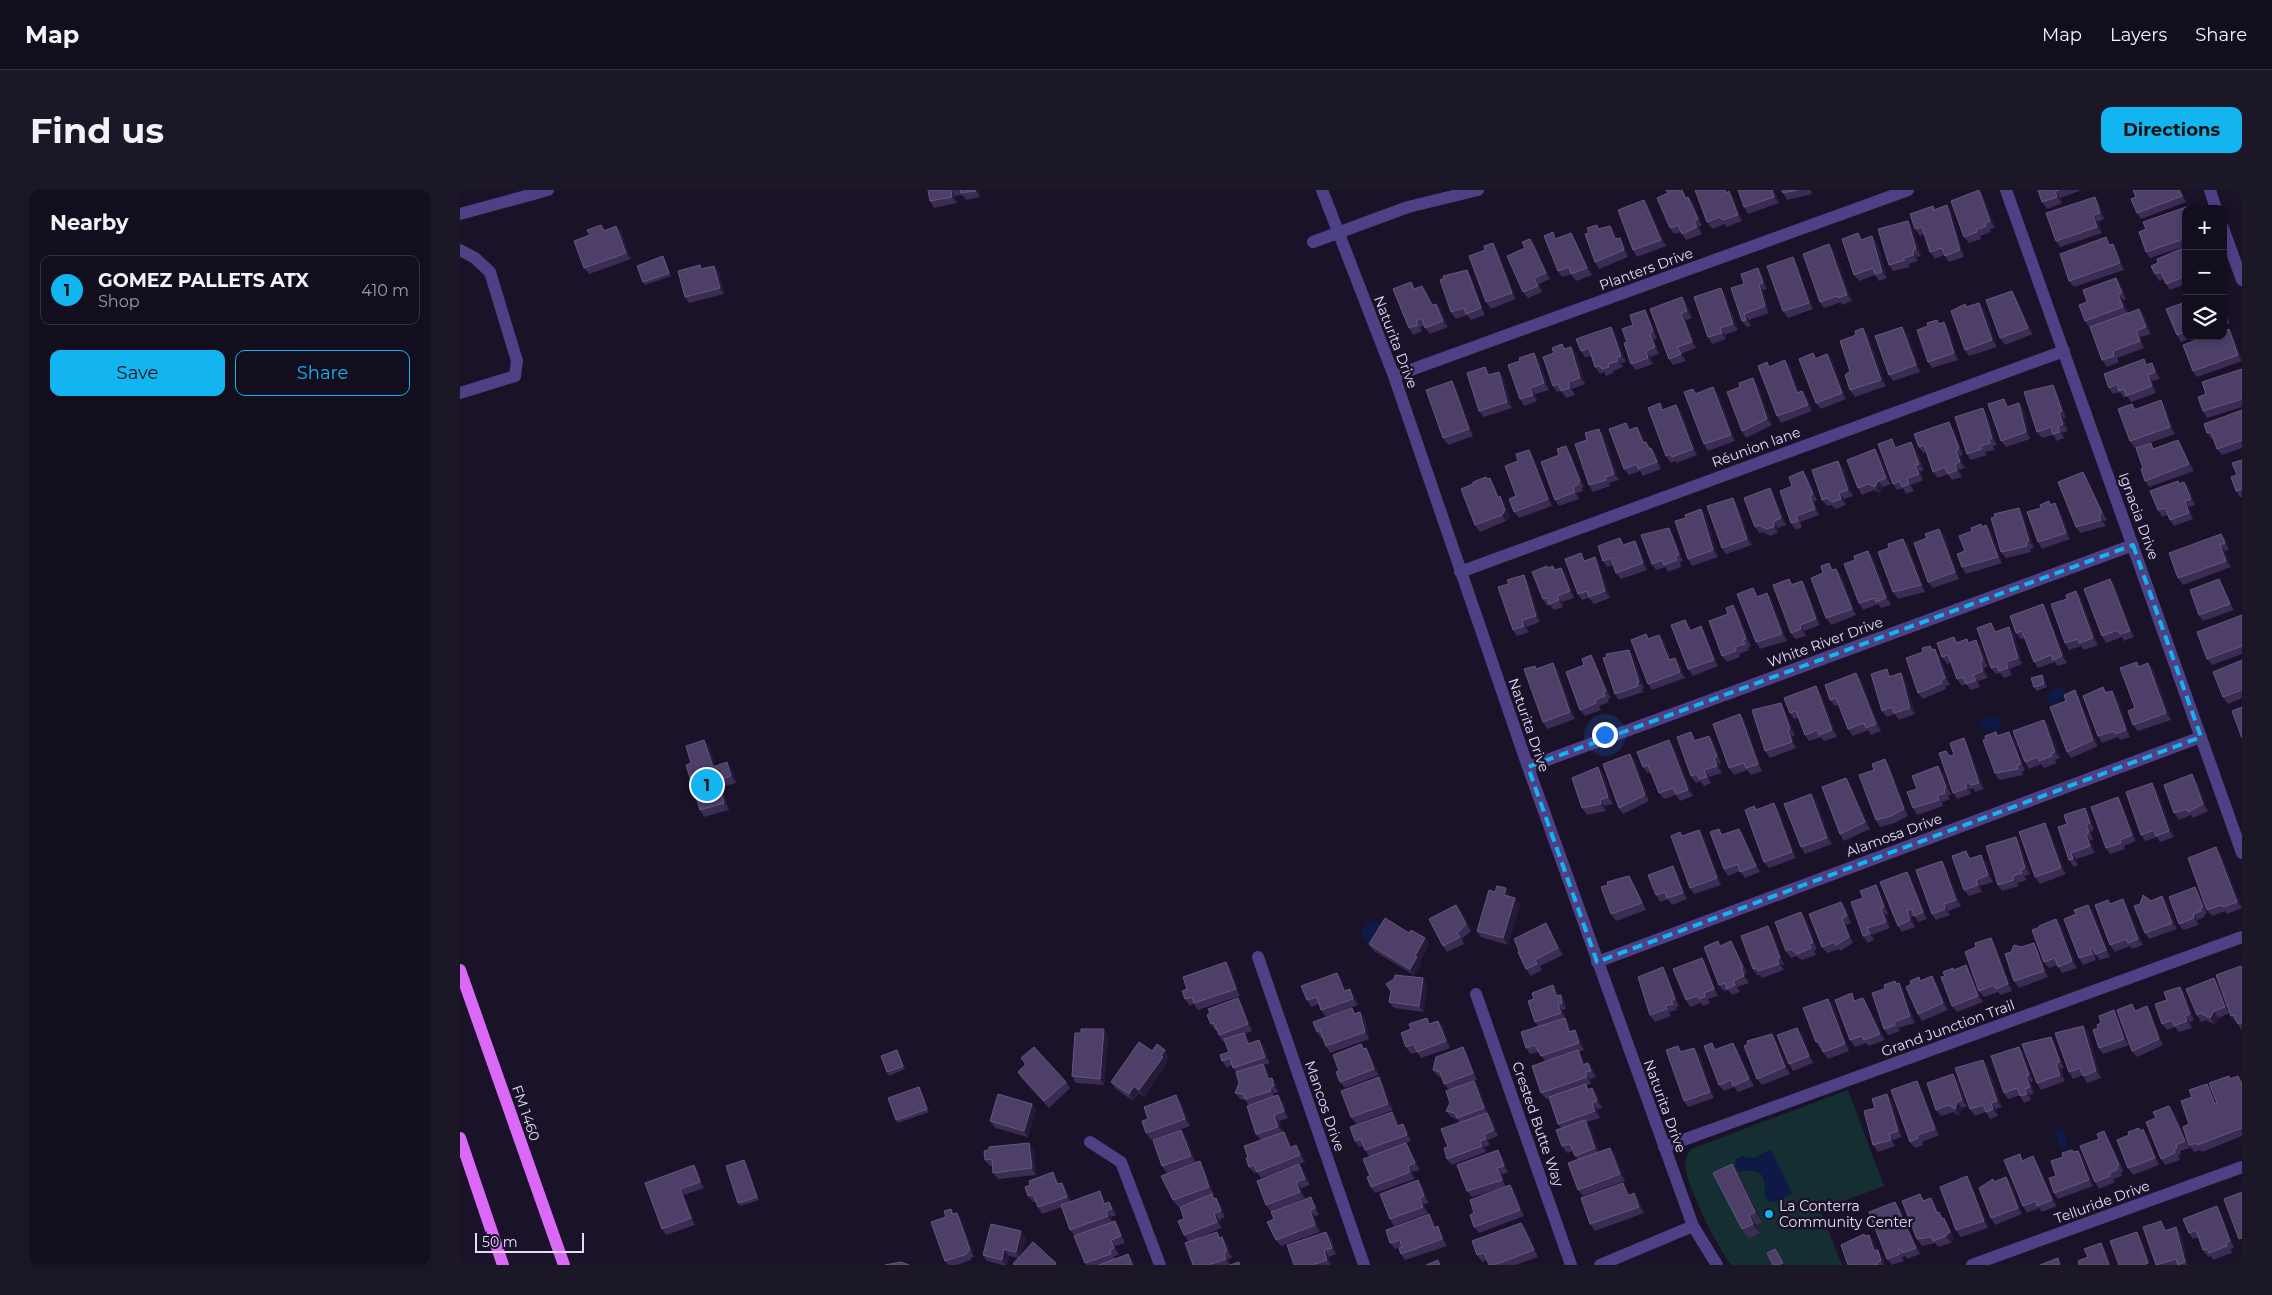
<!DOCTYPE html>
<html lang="en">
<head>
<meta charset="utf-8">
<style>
	:root { --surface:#130e1e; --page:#1c1727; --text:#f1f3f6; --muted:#9d9ca4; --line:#322e3c; --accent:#13b5f1 }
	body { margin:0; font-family:Montserrat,sans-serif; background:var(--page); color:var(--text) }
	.controls { position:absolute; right:15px; top:15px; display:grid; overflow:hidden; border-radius:10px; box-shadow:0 2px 8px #0003 }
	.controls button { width:45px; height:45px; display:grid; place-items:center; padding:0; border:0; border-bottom:1px solid var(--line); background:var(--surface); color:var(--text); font:25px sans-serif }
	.scale { position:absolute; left:15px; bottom:12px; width:109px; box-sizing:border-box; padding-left:5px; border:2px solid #e5dbfd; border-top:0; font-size:14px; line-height:18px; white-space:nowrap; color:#e5dbfd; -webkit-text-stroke:4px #191228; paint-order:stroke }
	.you { position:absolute; left:1144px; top:544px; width:18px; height:18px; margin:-12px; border:4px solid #fff; border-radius:50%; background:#1a73e8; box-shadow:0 0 0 8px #1a73e833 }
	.badge { display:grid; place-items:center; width:32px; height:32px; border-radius:50%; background:var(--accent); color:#111; font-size:16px; font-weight:700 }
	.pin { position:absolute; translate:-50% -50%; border:2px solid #fff; box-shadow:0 1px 5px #0006 }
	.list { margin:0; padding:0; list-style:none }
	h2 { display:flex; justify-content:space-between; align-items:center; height:65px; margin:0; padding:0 20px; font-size:21px }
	h2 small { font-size:16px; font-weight:400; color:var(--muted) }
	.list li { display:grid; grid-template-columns:32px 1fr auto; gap:15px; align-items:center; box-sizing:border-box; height:70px; margin:0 10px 10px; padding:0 10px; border:1px solid var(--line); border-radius:10px }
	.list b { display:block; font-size:19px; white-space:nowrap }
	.list p { margin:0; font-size:16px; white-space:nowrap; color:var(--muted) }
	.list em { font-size:16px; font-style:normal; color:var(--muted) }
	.actions { display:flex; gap:10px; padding:15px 20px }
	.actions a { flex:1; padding:11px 0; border:1px solid var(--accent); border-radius:10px; text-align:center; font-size:18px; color:var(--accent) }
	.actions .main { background:var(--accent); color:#111 }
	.icon { flex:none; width:28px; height:28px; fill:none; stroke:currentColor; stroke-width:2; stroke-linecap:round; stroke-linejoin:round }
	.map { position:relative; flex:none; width:1782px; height:1075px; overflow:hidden; border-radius:10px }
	header { display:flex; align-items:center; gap:30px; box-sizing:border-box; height:70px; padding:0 25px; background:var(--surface); border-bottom:1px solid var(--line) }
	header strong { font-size:24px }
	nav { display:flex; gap:28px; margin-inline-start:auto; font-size:18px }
	.intro { display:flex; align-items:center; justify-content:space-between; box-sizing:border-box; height:120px; padding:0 30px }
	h1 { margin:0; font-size:35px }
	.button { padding:12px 22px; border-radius:10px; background:var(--accent); color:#111; font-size:18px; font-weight:700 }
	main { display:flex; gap:30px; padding:0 30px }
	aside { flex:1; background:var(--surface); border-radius:10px; box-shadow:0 2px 8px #0003 }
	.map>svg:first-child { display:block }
</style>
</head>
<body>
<header>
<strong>Map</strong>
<nav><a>Map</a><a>Layers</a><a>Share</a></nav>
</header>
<div class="intro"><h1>Find us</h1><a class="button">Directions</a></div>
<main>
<aside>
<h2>Nearby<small></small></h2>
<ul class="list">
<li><span class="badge">1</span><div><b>GOMEZ PALLETS ATX</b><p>Shop</p></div><em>410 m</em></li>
</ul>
<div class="actions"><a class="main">Save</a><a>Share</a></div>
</aside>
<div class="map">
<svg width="1782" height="1075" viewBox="0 0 1782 1075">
	<rect width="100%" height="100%" fill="#191228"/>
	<path fill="#152e32" d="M1388 900 1424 996 1360 1020 1382 1075H1271C1258 1058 1227 997 1225 976 1225 969 1227 965 1231 959Z"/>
	<path fill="#0e1945" d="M1598 497 1605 499 1607 505 1606 508 1599 510V514L1594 516 1587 511 1586 506Z
		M1527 526 1534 527 1542 532 1539 540 1520 539 1519 534Z
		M913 731 923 735 914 743 913 750 907 752 902 748V740L908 732Z
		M1602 938 1609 956 1601 960 1594 941Z
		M1311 960 1332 1003 1316 1012H1310L1305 1007C1305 986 1304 978 1280 982L1275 977 1276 969 1282 966 1294 968Z"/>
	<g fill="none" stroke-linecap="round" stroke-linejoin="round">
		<path stroke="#4e4084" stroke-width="12" d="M862 0 934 186 1068 577 1233 1036 1257 1075
			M1546 0 1782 663
			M1750 0 1756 19
			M0 24 88 0
			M1763 38 1782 90
			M853 52 948 17 1018 0
			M0 60 15 68 30 82 57 171 55 186 0 203
			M934 186 1448 0
			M1000 382 1604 161
			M1068 577 1673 355
			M798 767 904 1075
			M1137 772 1741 547
			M1016 804 1111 1075
			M630 952 661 972 700 1075
			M1204 957 1782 747
			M1140 1075 1233 1036
			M1512 1075 1782 977"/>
		<path stroke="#d969f6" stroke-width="12" d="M0 780 104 1075
			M0 948 43 1075"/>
	</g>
	<path fill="#3b2c55" d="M468 0H519L520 7 506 10 502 5 495 6 497 13 474 18 470 11Z
		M1206 0H1217L1218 1 1222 0 1227 8 1233 13 1242 35 1239 37 1242 44 1226 50 1221 42 1214 44 1210 38 1208 3Z
		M1314 0 1319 13 1288 24 1284 17Z
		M1322 0H1351L1352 4 1327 10Z
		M1519 0 1524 7 1535 38 1530 39 1531 42 1520 46 1521 49 1509 53 1504 47Z
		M1578 0H1622L1600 8 1602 13 1587 19 1582 12Z
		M1721 0 1726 12 1681 29 1677 23 1676 7Z
		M1267 2 1273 8 1282 31 1267 37 1265 34 1252 39 1247 32Z
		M1635 7 1639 14 1644 29 1638 32 1642 43 1600 57 1596 51Z
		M1184 10 1189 17 1206 56 1177 67 1173 60Z
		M1487 15 1491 22 1504 67 1489 72 1484 65 1475 69 1470 62 1464 44 1460 46 1455 39 1473 16 1475 19Z
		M1726 19V56L1690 68 1686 62V39Z
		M1448 31 1452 37 1461 66 1457 67 1458 71 1448 74 1450 77 1433 81 1429 75Z
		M141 35 145 40 156 36 161 42 171 69 129 84 124 78 130 45Z
		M1150 36 1155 42 1157 49 1160 48 1164 54 1168 67 1139 79 1135 72 1140 39Z
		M1111 43 1115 49 1132 85 1116 91 1111 84 1102 87 1098 81 1097 48Z
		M1417 52 1427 88 1419 91 1415 85 1399 91 1394 85Z
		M1033 53 1037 59 1056 109 1031 119 1026 112 1025 60Z
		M1369 54 1374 61 1392 111 1382 115 1381 112 1364 118 1360 112Z
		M1075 55 1090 89 1079 94 1082 102 1068 108 1063 102Z
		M1726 57V94L1710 100 1706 94 1704 89 1699 91 1695 84 1698 73Z
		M1657 60 1664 80 1614 97 1609 91Z
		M205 70 211 86 185 95 183 92Z
		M1337 74 1353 119 1328 128 1323 121Z
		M243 79 259 82 264 104 229 113 225 107Z
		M1302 85 1307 99 1303 100 1309 123 1289 130 1291 136 1287 137 1282 131 1284 94Z
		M1011 86 1025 125 1011 130 1007 125 996 129 991 122Z
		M1656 88 1661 95 1666 109 1663 110 1668 123 1684 125 1691 144 1680 147 1684 158 1657 168 1659 172 1647 177 1642 170 1632 136 1629 137 1625 131 1627 112Z
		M956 98 966 102 973 115 981 120 988 137 970 144 964 136 960 137 962 141 953 145 949 138Z
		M1261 98 1265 104 1278 140 1265 145 1266 149 1252 154 1248 147Z
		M1556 108 1573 144 1545 155 1540 148Z
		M1726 112V146H1735L1721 152 1717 145Z
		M1227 114 1232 128 1226 130 1236 158 1221 164 1226 171 1213 175 1209 169 1190 119Z
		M1507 117 1524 119 1537 157 1509 166 1505 160Z
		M1763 117 1770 133 1763 136Z
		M1189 127 1197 148 1194 150 1199 164 1190 167 1193 174 1176 180 1171 174 1167 152Z
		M1480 133 1488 138 1498 170 1472 178 1468 172Z
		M1769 139 1773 145 1782 171 1737 187 1733 181Z
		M1447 143 1460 182 1433 191 1429 185Z
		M1156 144 1166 172 1161 173 1163 177 1153 181V183L1146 186 1144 182 1140 184 1135 177 1131 166 1125 167 1121 161Z
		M1408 145 1426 196 1395 207 1390 200V181Z
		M1102 154 1106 159 1116 163 1125 194 1112 199 1115 205 1106 208 1101 201 1097 202 1093 196 1094 163Z
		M1353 163 1357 168 1367 164 1372 170 1386 209 1361 219 1356 213Z
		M1079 169 1089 200 1075 204 1077 211 1064 216 1060 209Z
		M1692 173 1696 179 1700 189 1692 191 1696 203 1671 212 1667 206 1664 208 1660 202 1653 204 1649 198 1688 174Z
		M1310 176 1330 177 1339 202 1342 201 1347 207 1352 221 1321 233 1317 226Z
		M1025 177 1030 185 1039 182 1044 188 1052 218 1024 227 1019 221Z
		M1782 179V217L1747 228 1743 221 1746 204Z
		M1297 194 1312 235 1286 248 1282 241Z
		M996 197 1013 246 988 255 983 248Z
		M1233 199 1236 203H1258L1275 251 1248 261 1244 254Z
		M1597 201 1606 227 1604 228 1608 241 1602 243 1604 248 1597 251 1593 245 1582 248 1577 242Z
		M1701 210 1705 217 1715 244 1675 258 1670 251 1672 214 1676 219Z
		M1216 215 1221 221 1237 265 1217 273 1215 271 1211 273 1206 266 1204 220Z
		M1548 215 1549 217 1564 220 1570 249 1546 257 1541 251Z
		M1523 218 1527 225 1537 255 1533 256 1535 260 1525 262 1527 265 1511 270 1507 264Z
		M1782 220V258L1762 265 1757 259 1754 249H1752L1747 243Z
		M1493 238 1503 265 1500 266 1505 278 1499 280 1502 287 1492 290 1488 284 1478 288 1473 282 1466 262 1463 263 1459 257Z
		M1171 239 1182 243 1185 252H1186L1190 258H1191L1196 264 1201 279 1183 286 1180 281 1169 285 1164 279Z
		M1144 245 1159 290 1149 293 1150 296 1133 302 1129 295Z
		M1451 252 1456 259 1464 280 1460 282 1463 290 1451 295 1454 301 1446 304 1443 298 1437 300 1433 294 1436 255 1437 258Z
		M1722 257 1734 281 1689 297 1685 291 1683 278Z
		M1069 260 1073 266 1092 316 1059 328 1054 322 1056 306Z
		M1110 262 1124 297 1122 298 1123 301 1117 303 1119 309 1099 316 1095 310Z
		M1420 266 1431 294 1423 297 1420 303 1414 300 1402 305 1398 298Z
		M1782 270V307H1780L1776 301 1777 285Z
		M1378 271 1383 277 1393 306 1384 309 1386 315 1376 319 1371 315 1367 316 1362 310Z
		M1343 281 1348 288 1357 310 1354 312 1359 325 1340 332 1342 337 1336 340 1331 333 1332 296Z
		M1623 282 1627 288 1647 330 1643 331 1646 336 1620 343 1616 337Z
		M1026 287 1034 295 1039 307 1044 313 1050 327 1046 331 1020 342 1015 335 1013 294Z
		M1724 292 1729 298 1735 315 1729 317 1733 329 1714 336 1710 330 1708 325 1702 327 1698 320 1720 293Z
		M1314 305 1326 335 1318 338V343L1310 346 1303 342 1299 343 1295 337Z
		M1589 311 1591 314 1600 320 1610 349 1582 359 1578 352 1581 318Z
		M1277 314 1292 355 1266 364 1262 358Z
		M1241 319 1246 326 1258 367 1232 376 1228 369 1226 328Z
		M1563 325 1574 358 1570 359 1571 362 1546 368 1541 362Z
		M1521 334 1522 337 1526 335 1531 342 1542 373 1506 384 1502 377 1505 361 1512 341Z
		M1761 344 1766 350 1769 360 1765 361 1771 377 1723 395 1718 388Z
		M1213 345 1223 371 1220 372 1221 377 1208 382 1205 377 1196 380 1192 374Z
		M1484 345 1499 389 1473 398 1468 392Z
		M1443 349 1448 355 1465 402 1438 409 1433 402 1429 358Z
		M1175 351 1179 358 1187 380 1161 389 1156 383 1153 375 1147 377 1143 371 1165 355Z
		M1413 367 1431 415 1421 418 1418 414 1403 420 1399 413Z
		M1126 370 1139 373 1150 408 1134 414 1129 408 1122 410 1118 404Z
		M1093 376 1095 380 1101 378 1106 384 1114 408 1102 412 1103 417 1094 420 1090 415 1087 416 1083 409 1088 378Z
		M1376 379 1381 385 1396 425 1371 435 1366 428 1374 380Z
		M1329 389 1333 394 1342 391 1346 397 1360 435 1344 441 1346 446 1335 449 1331 443Z
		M1650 389 1655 396 1674 447 1664 451 1662 447 1646 453 1642 446Z
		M1068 391 1080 432 1067 437 1069 442 1057 446 1053 440Z
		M1763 396 1774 420 1743 431 1739 425Z
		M1307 403 1311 409 1327 451 1300 459 1296 452 1298 404V406Z
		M1621 408 1638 455 1624 460 1621 456 1609 460 1605 453Z
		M1583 414 1587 421 1607 473 1597 476 1595 472 1578 478 1574 472 1565 448 1561 449 1556 443Z
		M1273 415 1278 422 1291 456 1288 457 1289 460 1279 464 1280 467 1267 472 1262 466 1268 424Z
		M1782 425V464L1752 475 1747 469Z
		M1225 430 1230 436 1231 440 1241 436 1245 443 1258 476 1233 486 1228 479Z
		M1536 440 1537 441 1554 443 1562 474 1550 479 1552 485 1544 488 1540 483 1536 484 1531 478Z
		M1186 444 1189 448 1199 445 1204 451 1211 469 1220 474 1225 488 1192 500 1188 494Z
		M1494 447 1497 452 1507 449 1509 453 1516 450 1521 457 1528 476 1524 478 1528 488 1518 491 1520 497 1511 500 1506 494 1502 496 1497 489 1491 472 1487 474 1482 467Z
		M1470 456 1479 465 1490 495 1485 496 1486 499 1463 509 1458 503 1463 462Z
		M1169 460 1173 466 1184 498 1182 499 1183 502 1159 510 1155 504Z
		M1131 465 1135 472 1151 508 1148 509 1149 512 1139 516 1141 520 1125 526 1120 520 1124 475Z
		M1782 470V508L1768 514 1763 507Z
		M1677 472 1679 476 1693 479 1711 530 1678 541 1673 535Z
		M1093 473 1098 480 1115 529 1087 539 1083 532 1077 479Z
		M1427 479 1432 486 1441 483 1445 490 1455 524 1439 530 1435 524 1427 527 1422 521Z
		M1396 483 1401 489 1421 541 1411 545 1408 540 1393 546 1388 539 1379 515 1375 516 1370 510Z
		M1582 485 1584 488 1587 497 1577 501 1574 497Z
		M1643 497 1647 502 1652 501 1657 507 1670 547 1660 550 1658 547 1642 553 1638 546Z
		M1361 503 1377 547 1364 551 1361 547 1349 551 1345 545 1338 528 1334 529 1330 523Z
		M1619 507 1638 556 1611 568 1607 562 1606 511Z
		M1325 520 1335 545 1332 546 1336 558 1310 568 1305 561Z
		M1280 524 1285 531 1302 581 1291 585 1287 580 1274 585 1269 578Z
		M1584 530 1589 536 1600 568 1595 570 1597 573 1584 578 1581 574 1569 579 1565 572Z
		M1536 542 1538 546 1554 548 1565 580 1562 582 1563 585 1539 590 1535 583Z
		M1249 546 1254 552 1261 573 1259 574 1262 583 1249 587 1251 593 1244 596 1240 591 1236 593 1231 586 1236 548 1237 550Z
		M244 550 249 556 255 576 272 579 276 593 262 597 269 620 244 627 240 620 231 573Z
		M1508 555 1524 599 1515 602 1513 598 1510 600 1511 604 1497 609 1493 603 1486 561 1490 566 1494 565Z
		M1214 556 1233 606 1220 611 1216 605 1204 609 1199 603 1191 582 1187 583 1183 577Z
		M1175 570 1189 611 1163 624 1159 618Z
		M1429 575 1448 626 1435 633 1420 637 1416 630Z
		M1138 577 1143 583 1153 614 1144 616 1146 621 1127 625 1122 618Z
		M1483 583 1491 604 1488 606 1490 609 1482 612 1483 616 1457 625 1453 618 1457 599Z
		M1386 588 1390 594 1410 639 1384 651 1380 644Z
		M1737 591 1748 621 1733 628 1731 625 1719 630 1714 623Z
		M1697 600 1714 647 1700 652 1697 647 1685 651 1681 645Z
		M1658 607 1662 614 1676 651 1664 656 1665 659 1650 664 1646 658Z
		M1356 610 1372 654 1345 664 1341 657Z
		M1294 616 1297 619H1318L1336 668 1309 678 1304 672Z
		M1625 618 1629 624 1634 639 1631 642 1633 649 1631 651 1635 663 1616 669 1618 675 1614 677 1609 670 1607 634Z
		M1259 639 1263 645 1279 639 1283 645 1300 682 1285 688 1280 681 1268 686 1264 679Z
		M1589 639 1606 684 1580 694 1575 687Z
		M1239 640 1244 646 1261 695 1234 704 1230 698 1223 646Z
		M1560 654 1570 684 1564 686 1567 690 1557 693 1559 696 1542 701 1538 695Z
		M1506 661 1511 669 1526 672 1533 692 1520 696 1522 702 1509 706 1504 700Z
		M1761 664 1782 718 1767 724 1765 721 1752 726 1747 720Z
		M1213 676 1217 683 1227 709 1212 715 1208 709 1200 712 1196 705Z
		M1486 677 1501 716 1488 721 1490 725 1476 730 1472 724Z
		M1447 682 1451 688 1467 729 1459 732 1454 726 1451 727 1455 737 1442 742 1438 736Z
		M1169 686 1174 693 1186 720 1156 731 1151 724Z
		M1035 702 1050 705V706L1060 714 1048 755 1021 747 1017 741Z
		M1420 702 1428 724 1426 725 1430 738 1412 745 1414 750 1408 753 1403 746Z
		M1740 703 1747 723 1744 725 1745 727 1737 730 1739 735 1723 740 1719 734Z
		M1702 706 1707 713 1717 739 1689 749 1685 743 1691 711Z
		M1648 710 1651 714 1667 716 1683 755 1672 759 1670 756 1655 762 1650 755Z
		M1381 712 1386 718 1391 733 1386 735 1393 753 1380 761 1379 759 1367 763 1362 757Z
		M1001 721 1011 741 1002 749 1004 754 987 762 983 756Z
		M1633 721 1650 767 1640 770 1636 765 1634 766 1636 770 1623 775 1619 768Z
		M1346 729 1357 759 1354 761 1356 765 1342 770 1336 766 1331 768 1326 761Z
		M1596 729 1601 736 1617 778 1602 783 1597 775 1589 778 1584 772Z
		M1086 733 1090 740 1103 765 1080 776 1082 780 1071 786 1066 779 1059 761Z
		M949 743 965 748 969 754 960 771 962 773 954 785 914 761 909 754Z
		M1313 743 1324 775H1322L1324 780 1302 788 1300 785H1297L1293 779Z
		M1531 748 1535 754 1552 801 1540 805 1538 802 1524 807 1519 801 1516 757Z
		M1574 753 1578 760 1588 787 1559 798 1554 791 1551 762Z
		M1261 755 1275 758 1287 783 1285 784 1289 793 1277 797 1280 802 1272 805 1268 800 1264 801 1259 795Z
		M1242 768 1246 774 1258 806 1248 809 1250 813 1243 816 1241 813 1230 817 1226 810Z
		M766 772 771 779 780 806 738 820 734 814 730 816 725 809 727 799Z
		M1506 775 1511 782 1523 812 1497 822 1492 816 1485 786 1495 780Z
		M1781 776 1782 777V841L1777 832H1776L1771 826Z
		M877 783 882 790 885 801 894 806 898 815 866 827 861 820 859 814 851 817 847 810Z
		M1207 784 1219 816 1216 818 1217 820 1209 822 1211 826 1195 832 1190 825Z
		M1472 786 1476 792 1488 820 1462 831 1458 824 1461 790Z
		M1754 788 1758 795 1770 823 1758 828 1755 835 1746 830 1741 832 1737 825Z
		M1439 793 1443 800 1455 833 1438 838 1440 841 1428 845 1424 839 1437 794Z
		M967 795 964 822 934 818 929 812Z
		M1093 795 1097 802 1099 806 1106 812V819L1102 820 1106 829 1109 834 1111 841 1119 846 1124 860 1119 862 1122 867 1125 874 1128 873 1133 879 1136 887 1130 889 1131 894 1126 895 1129 899 1137 904 1142 918 1137 919 1140 928 1127 932 1130 936 1139 962 1155 964 1165 991 1123 1006 1118 1000V970L1113 961 1107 963 1102 956 1101 938 1098 934 1089 908 1086 909 1081 903 1085 871 1079 862 1070 864 1066 858 1078 836 1075 832 1074 809Z
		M1725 803 1734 830 1730 832 1732 838 1719 842 1715 837 1707 840 1702 834Z
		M778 808 782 814 792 841 785 844 788 849 790 853 799 850 804 856 810 873 804 875 808 881 810 888H812L816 894 818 902 814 903 815 906 823 912 828 928 819 931 823 942 828 948 832 957 841 962 845 972 839 974 844 980 850 995 841 998 845 1008 811 1022 806 1015 835 976 801 988 797 982 794 983 789 977 788 967 801 950 796 944 789 915 785 910 780 909 775 903 779 893 776 882 772 875 767 878 762 871 769 862 765 851 763 852 759 845 757 840H755L751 834Z
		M1403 808 1407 814 1425 850 1409 856 1406 853 1395 857 1390 850 1396 810Z
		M1368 809 1373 815 1389 861 1368 869 1363 862 1362 858H1360L1356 852Z
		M892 818 896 824 900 822 905 828 909 849 870 863 866 856 862 848H861L857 842Z
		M1691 823 1703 855 1677 867 1672 861Z
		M1659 827 1669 855 1643 864 1639 858 1638 838Z
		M971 834 983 837 990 858 961 868 957 862 951 864 946 857Z
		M1623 836 1628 842 1641 888 1627 893 1623 885 1613 889 1609 882Z
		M1337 838 1342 844 1353 873 1333 881 1329 874Z
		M648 845 644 895 616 893 612 886Z
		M1591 847 1595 854 1604 878 1601 879 1605 891 1581 900 1577 893Z
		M1316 850 1330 884 1302 895 1297 889Z
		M1252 853 1256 859H1277L1294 896 1278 902 1274 897 1264 901 1259 895Z
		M901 854 904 858 910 864 919 885 885 898 880 892 879 881Z
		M1218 856 1222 862 1234 858 1239 864 1254 908 1228 917 1224 911Z
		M1559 857 1564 863 1573 891 1571 892 1574 903 1570 905 1571 910 1564 913 1560 905 1548 909 1544 903Z
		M692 861 709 866 706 872 707 873 684 907 679 903 673 911 655 898 651 892Z
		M1007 863 1017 890 989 900 984 894 982 888 978 886 973 880Z
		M439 864 445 879 429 886 427 882Z
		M561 868 606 892 610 898 589 918 562 889 558 882 566 875Z
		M1528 877 1542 917 1536 919 1538 926 1530 929 1526 922 1515 926 1510 919Z
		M1769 886 1771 889 1778 886 1782 891V946L1742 962 1740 960 1734 962 1729 955V934L1732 907 1747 894 1752 900Z
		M1498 890 1507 916 1502 918 1499 926 1493 922 1481 926 1476 920Z
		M1014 891 1019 898 1028 924 1032 929 1038 946 1028 950 1030 955 1025 957 1026 962 992 975 987 969 988 957 1000 933 997 929 991 927 986 921Z
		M1457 891 1461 897 1479 945 1462 952 1463 955 1455 958 1450 952Z
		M923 894 933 920 896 934 891 927Z
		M459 897 461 900 469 922 438 933 436 930Z
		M1432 910 1442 947 1433 950 1435 956 1418 962 1413 955 1415 918Z
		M721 912 730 936 691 950 686 943 688 929Z
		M576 920 568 947 535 938 530 931Z
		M1714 922 1730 958 1720 961 1721 964 1718 966 1720 970 1705 975 1701 969Z
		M936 928 939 935 947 940 951 951 946 953 950 960 960 980 952 982 955 989 915 1003 911 997 909 966 905 960 903 956 899 957 895 951Z
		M721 940 726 946 736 972 707 983 702 976Z
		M1680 940 1688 946 1699 975 1673 985 1668 978 1669 945Z
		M1644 941 1648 948 1664 981 1661 982 1662 986 1653 989 1655 992 1639 999 1635 992 1639 949Z
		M569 953 574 959 576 985 538 989 533 983 532 976H530L525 970Z
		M1618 961 1623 967 1633 996 1598 1009 1594 1003 1596 986 1613 962Z
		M1042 966 1048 982 1042 985 1046 997 1050 995 1055 1002 1064 1026 1019 1043 1014 1037 1046 997 1012 1007 1007 1001Z
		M1573 966 1577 973 1597 1016 1582 1022 1579 1018 1567 1023 1563 1016Z
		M284 970 287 974 299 1010 280 1016 278 1013Z
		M740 971 744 978 754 1004 718 1017 713 1010Z
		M1272 974 1278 984 1302 1032 1296 1035 1300 1043 1289 1049 1282 1039Z
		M238 981 244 998 224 1005 235 1035 206 1045 202 1039 185 993Z
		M1546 987 1551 994 1562 1024 1535 1035 1531 1028 1533 989 1534 992Z
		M597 989 599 994 606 999 611 1012 644 1008 646 1013 649 1012 654 1018 656 1025 651 1027 653 1032 655 1031 659 1038 665 1053 655 1056 659 1065 654 1066 655 1069 673 1070 674 1075H626L615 1046 610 1040 602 1017 582 1024 578 1017 576 1012H573L568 1006Z
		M1511 993 1528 1038 1501 1047 1496 1040Z
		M962 996 969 1013 964 1014 968 1023 934 1036 930 1029Z
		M1167 999 1170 1005 1174 1003 1179 1010 1184 1023 1135 1041 1130 1034Z
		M755 1008 760 1014 765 1027 759 1030 762 1038 733 1050 762 1047 767 1053 772 1068 768 1069 770 1075H781H733L728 1051 724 1045V1029Z
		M1464 1011 1475 1015 1478 1023 1483 1029 1484 1028 1488 1035 1494 1048 1491 1053 1478 1057 1475 1053 1462 1056 1457 1049Z
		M1435 1012 1440 1019 1460 1064 1447 1069 1445 1066 1442 1067 1444 1071 1432 1075 1427 1069Z
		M855 1014 859 1025 854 1026 860 1042 821 1056 816 1050Z
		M491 1019 494 1024 497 1023 501 1029 514 1067 511 1068V1070L497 1075H488L485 1071 486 1027Z
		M1761 1023 1774 1058 1771 1059 1772 1063 1753 1070 1751 1066 1748 1067 1743 1060 1739 1047 1733 1049 1729 1043Z
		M974 1031 976 1037 982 1043 987 1056 945 1070 941 1064 942 1057 935 1059 930 1053Z
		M1706 1038 1707 1040 1721 1044 1728 1075H1696Z
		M1066 1039 1078 1067 1056 1075H1029L1027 1070 1022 1072 1017 1065Z
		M866 1042 871 1048 876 1064 869 1067 871 1075H834Z
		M1406 1046 1414 1052 1417 1060 1422 1066 1425 1075H1388Z
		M566 1048 561 1065 596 1073 597 1075H554L558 1068 549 1066 547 1075H542L527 1071 523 1065Z"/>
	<path fill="#261a3b" d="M491 0 495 6 497 13 492 7Z
		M515 0H519L520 7 516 1Z
		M1312 0H1314L1319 13 1314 7Z
		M1519 0 1524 7 1535 38 1530 31Z
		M1719 0H1721L1726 12 1722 6Z
		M1269 1 1273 8 1282 31 1278 25Z
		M1595 1 1600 8 1602 13 1597 7Z
		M1228 7 1233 13 1242 35 1238 29Z
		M1635 7 1639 14 1644 29 1640 23Z
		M1184 10 1189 17 1206 56 1201 50Z
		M1487 15 1491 22 1504 67 1500 60Z
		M1633 25 1638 32 1642 43 1637 37Z
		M1234 31 1239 37 1242 44 1237 37Z
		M1448 31 1452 37 1461 66 1456 59Z
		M156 36 161 42 171 69 166 63Z
		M1150 36 1155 42 1160 56 1155 49Z
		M1111 43 1115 49 1132 85 1127 78Z
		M1412 46 1417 52 1427 88 1422 82Z
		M1160 48 1164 54 1168 67 1164 60Z
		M1070 49 1075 55 1090 89 1086 83Z
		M1033 53 1037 59 1056 109 1052 103Z
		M1369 54 1374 61 1392 111 1387 105Z
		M1653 54 1657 60 1664 80 1660 73Z
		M1453 60 1457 67 1458 71 1454 65Z
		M203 66 205 70 211 86 209 83Z
		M1333 67 1337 74 1353 119 1349 113Z
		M254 76 259 82 264 104 260 98Z
		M1298 78 1302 85 1307 99 1303 93Z
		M1007 80 1011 86 1025 125 1021 118Z
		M1074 88 1079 94 1082 102 1078 96Z
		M1656 88 1661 95 1666 109 1662 103Z
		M1299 94 1303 100 1309 123 1305 116Z
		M962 96 966 102 977 122 972 115Z
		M1261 98 1265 104 1278 140 1273 134Z
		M1552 101 1556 108 1573 144 1568 138Z
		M1658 104 1663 110 1668 123 1663 117Z
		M1222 107 1227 114 1232 128 1227 121Z
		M1519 113 1524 119 1537 157 1532 150Z
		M976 114 981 120 988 137 983 131Z
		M1763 117 1770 133 1765 127 1763 122Z
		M1679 119 1684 125 1691 144 1686 137Z
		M1185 120 1189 127 1197 148 1193 141Z
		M1221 123 1226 130 1236 158 1232 152Z
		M1284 124 1289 130 1291 136 1286 130Z
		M1484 132 1488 138 1498 170 1494 163Z
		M1151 137 1156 144 1166 172 1161 166Z
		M1442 137 1447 143 1460 182 1456 175Z
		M1260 138 1265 145 1266 149 1262 143Z
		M1403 138 1408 145 1426 196 1421 190Z
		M1769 139 1773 145 1782 171 1778 165Z
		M1676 141 1680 147 1684 158 1680 151Z
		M1190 144 1194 150 1199 164 1195 157Z
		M1111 157 1116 163 1125 194 1120 188Z
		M1186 161 1190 167 1193 174 1188 168Z
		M1074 163 1079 169 1089 200 1084 193Z
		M1367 164 1372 170 1386 209 1382 203Z
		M1157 167 1161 173 1163 177 1158 171Z
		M1325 170 1330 177 1342 209 1337 203Z
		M1692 173 1696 179 1700 189 1695 182Z
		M1025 177 1030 183 1033 192 1028 185Z
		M1039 182 1044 188 1052 218 1047 212Z
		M1688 185 1692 191 1696 203 1692 196Z
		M1293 188 1297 194 1312 235 1307 229Z
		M992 191 996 197 1013 246 1009 239Z
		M1108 192 1112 199 1115 205 1110 198Z
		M1593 195 1597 201 1606 227 1602 221Z
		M1253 197 1258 203 1275 251 1271 245Z
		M1070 198 1075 204 1077 211 1073 205Z
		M1342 201 1347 207 1352 221 1348 215Z
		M1701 210 1705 217 1715 244 1710 237Z
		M1559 213 1564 220 1570 249 1566 242Z
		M1216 215 1221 221 1237 265 1233 259Z
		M1523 218 1527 225 1537 255 1532 248Z
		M1599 222 1604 228 1608 241 1603 234Z
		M1489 232 1493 238 1503 265 1499 258Z
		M1598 236 1602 243 1604 248 1600 242Z
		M1177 237 1182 243 1188 259 1183 253Z
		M1139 239 1144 245 1159 290 1154 284Z
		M1432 249 1436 255 1440 265 1435 258Z
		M1718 250 1722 257 1734 281 1729 274Z
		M1451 252 1456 259 1464 280 1459 274Z
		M1106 256 1110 262 1124 297 1120 291Z
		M1191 258 1196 264 1201 279 1197 272Z
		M1415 259 1420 266 1431 294 1426 288Z
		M1069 260 1073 266 1092 316 1088 309Z
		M1496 260 1500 266 1505 278 1500 272Z
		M1378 271 1383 277 1393 306 1388 300Z
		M1495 274 1499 280 1502 287 1497 280Z
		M1455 275 1460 282 1463 290 1459 284Z
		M1343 281 1348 288 1357 310 1353 304Z
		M1623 282 1627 288 1647 330 1642 323Z
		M1030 288 1034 295 1042 315 1038 308Z
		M1447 288 1451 295 1454 301 1449 294Z
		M1418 291 1423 297 1420 303 1415 297Z
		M1724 292 1729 298 1735 315 1731 309Z
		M1113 297 1117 303 1119 309 1115 302Z
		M1310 298 1314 305 1326 335 1321 328Z
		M1379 303 1384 309 1386 315 1381 309Z
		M1040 306 1044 313 1050 327 1046 331 1042 325Z
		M1350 306 1354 312 1359 325 1355 319Z
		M1273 308 1277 314 1292 355 1287 349Z
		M1725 311 1729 317 1733 329 1729 323Z
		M1595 313 1600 320 1610 349 1606 343Z
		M1559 318 1563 325 1574 358 1569 351Z
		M1241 319 1246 326 1258 367 1253 360Z
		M1639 325 1643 331 1646 336 1641 330Z
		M1314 331 1318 338V343L1314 337Z
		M1526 335 1531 342 1542 373 1538 367Z
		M1209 338 1213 345 1223 371 1219 365Z
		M1479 339 1484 345 1499 389 1495 382Z
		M1761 344 1766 350 1769 360 1765 353Z
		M1443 349 1448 355 1465 402 1461 395Z
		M1175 351 1179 358 1187 380 1183 373Z
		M1760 355 1765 361 1771 377 1766 371Z
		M1408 361 1413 367 1431 415 1426 408Z
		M1135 367 1139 373 1150 408 1145 401Z
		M1101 378 1106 384 1114 408 1110 401Z
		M1376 379 1381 385 1396 425 1392 419Z
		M1064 385 1068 391 1080 432 1076 426Z
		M1650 389 1655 396 1674 447 1670 441Z
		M1759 389 1763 396 1774 420 1770 414Z
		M1342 391 1346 397 1360 435 1356 429Z
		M1616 401 1621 408 1638 455 1633 448Z
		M1307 403 1311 409 1327 451 1322 444Z
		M1097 406 1102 412 1103 417 1099 410Z
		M1583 414 1587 421 1607 473 1602 466Z
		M1273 415 1278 422 1291 456 1286 449Z
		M1062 430 1067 437 1069 442 1064 436Z
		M1225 430 1230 436 1234 447 1230 441Z
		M1531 433 1536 440 1539 449 1535 442Z
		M1340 435 1344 441 1346 446 1341 439Z
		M1241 436 1245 443 1258 476 1254 470Z
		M1549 437 1554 443 1562 474 1558 468Z
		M1199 445 1204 451 1213 476 1209 470Z
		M1516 450 1521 457 1528 476 1523 470Z
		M1475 459 1479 465 1490 495 1485 488Z
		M1169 460 1173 466 1184 498 1179 492Z
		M1131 465 1135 472 1151 508 1146 501Z
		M1215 468 1220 474 1225 488 1220 482Z
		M1520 471 1524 478 1528 488 1523 481Z
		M1546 472 1550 479 1552 485 1548 478Z
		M1093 473 1098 480 1115 529 1110 522Z
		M1688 473 1693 479 1711 530 1706 523Z
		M1427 479 1431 485 1434 494 1429 487Z
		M1396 483 1401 489 1421 541 1416 534Z
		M1441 483 1445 490 1455 524 1450 518Z
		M1513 485 1518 491 1520 497 1516 490Z
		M1582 485 1584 488 1587 497 1584 494Z
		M1356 496 1361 503 1377 547 1372 540Z
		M1615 500 1619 507 1638 556 1633 550Z
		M1652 501 1657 507 1670 547 1666 540Z
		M1321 513 1325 520 1335 545 1330 539Z
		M1280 524 1285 531 1302 581 1298 574Z
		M1584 530 1589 536 1600 568 1595 562Z
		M1328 540 1332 546 1336 558 1332 552Z
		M1231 542 1236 548 1239 557 1234 551Z
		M1549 542 1554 548 1565 580 1561 574Z
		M1249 546 1254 552 1261 573 1257 567Z
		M1504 548 1508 555 1524 599 1519 593Z
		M244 550 249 556 257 583 253 577Z
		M1209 550 1214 556 1233 606 1228 600Z
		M1170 564 1175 570 1189 611 1185 605Z
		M1254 567 1259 574 1262 583 1257 576Z
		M1425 569 1429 575 1448 626 1444 619Z
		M267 572 272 579 276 593 271 586Z
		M1478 576 1483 583 1491 604 1486 597Z
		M1138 577 1143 583 1153 614 1148 607Z
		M1244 580 1249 587 1251 593 1247 587Z
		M1732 584 1737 591 1748 621 1743 614Z
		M1386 588 1390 594 1410 639 1405 632Z
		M258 590 262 597 269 620 264 613Z
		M1505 593 1510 600 1511 604 1507 598Z
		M1692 593 1697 600 1714 647 1709 641Z
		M1351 604 1356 610 1372 654 1367 648Z
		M1658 607 1662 614 1676 651 1672 645Z
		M1140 610 1144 616 1146 621 1141 614Z
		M1314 613 1318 619 1336 668 1332 662Z
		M1625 618 1629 624 1634 639 1630 633Z
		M1585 633 1589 639 1606 684 1601 678Z
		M1626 635 1631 642 1633 649 1629 642Z
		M1279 639 1283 645 1300 682 1296 676Z
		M1239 640 1244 646 1261 695 1257 688Z
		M1626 644 1631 651 1635 663 1630 656Z
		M1556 647 1560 654 1570 684 1565 678Z
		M1756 657 1761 664 1782 718 1777 712Z
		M1611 663 1616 669 1618 675 1613 669Z
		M1521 665 1526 672 1533 692 1528 685Z
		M1482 671 1486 677 1501 716 1496 710Z
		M1213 676 1217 683 1227 709 1223 703Z
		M1447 682 1451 688 1467 729 1463 722Z
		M1169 686 1174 693 1186 720 1182 713Z
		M1553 686 1557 693 1559 696 1554 690Z
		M1516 690 1520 696 1522 702 1518 695Z
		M1416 695 1420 702 1428 724 1424 717Z
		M1735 697 1740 703 1747 723 1743 717Z
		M1046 698 1050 705 1048 711 1044 705Z
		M1702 706 1707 713 1717 739 1712 733Z
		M1055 708 1060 714 1048 755 1043 748Z
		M1663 709 1667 716 1683 755 1678 749Z
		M1381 712 1386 718 1391 733 1387 726Z
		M1484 714 1488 721 1490 725 1485 719Z
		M996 715 1001 721 1011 741 1006 734Z
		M1628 715 1633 721 1650 767 1646 760Z
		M1421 718 1426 725 1430 738 1426 732Z
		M1447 720 1451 727 1455 737 1450 730Z
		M1341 722 1346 729 1357 759 1353 753Z
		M1733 724 1737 730 1739 735 1734 728Z
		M1382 728 1386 735 1393 753 1389 747Z
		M1596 729 1601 736 1617 778 1612 771Z
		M1086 733 1090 740 1103 765 1098 758Z
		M1308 736 1313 743 1324 775 1320 768Z
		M1407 738 1412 745 1414 750 1410 744Z
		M965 748 969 754 960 771 962 773 954 785 950 779 955 766Z
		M1531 748 1535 754 1552 801 1548 794Z
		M1271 751 1275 758 1287 783 1283 777Z
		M1574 753 1578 760 1588 787 1584 781Z
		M1242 768 1246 774 1258 806 1254 799Z
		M1317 768 1322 775 1324 780 1319 774Z
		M766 772 771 779 780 806 776 799Z
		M1506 775 1511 782 1523 812 1518 806Z
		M1203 777 1207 784 1219 816 1215 809Z
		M1281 777 1285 784 1289 793 1284 786Z
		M877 783 882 790 888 808 884 801Z
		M1472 786 1476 792 1488 820 1483 813Z
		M963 788 967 795 964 822 959 816Z
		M1754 788 1758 795 1770 823 1765 817Z
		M1439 793 1443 800 1455 833 1450 826Z
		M1093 795 1097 802 1101 812 1096 806Z
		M1720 797 1725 803 1734 830 1730 824Z
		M890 799 894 806 898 815 893 809Z
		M1101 805 1106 812V819L1102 813Z
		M778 808 782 814 792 841 788 834Z
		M1403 808 1407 814 1425 850 1420 844Z
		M1368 809 1373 815 1389 861 1385 854Z
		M1098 814 1102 820 1106 829 1101 823Z
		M1687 816 1691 823 1703 855 1699 849Z
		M1654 820 1659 827 1669 855 1664 849Z
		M1754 821 1758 828 1755 835 1750 828Z
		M900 822 905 828 909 849 905 842Z
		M1725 826 1730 832 1732 838 1727 831Z
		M1105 828 1109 834 1114 848 1109 842Z
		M978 831 983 837 990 858 986 851Z
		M1623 836 1628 842 1641 888 1636 881Z
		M1337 838 1342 844 1353 873 1349 866Z
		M644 839 648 845 644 895 640 889Z
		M1115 840 1119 846 1124 860 1119 853Z
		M784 843 788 849 792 860 788 854Z
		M1312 844 1316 850 1330 884 1325 877Z
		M1591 847 1595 854 1604 878 1600 872Z
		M799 850 804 856 810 873 805 867Z
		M1273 853 1277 859 1294 896 1289 889Z
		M1003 857 1007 863 1017 890 1013 883Z
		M1559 857 1564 863 1573 891 1569 885Z
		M906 858 910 864 919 885 914 879Z
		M1234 858 1239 864 1254 908 1250 902Z
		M437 860 439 864 445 879 443 876Z
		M705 860 709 866 706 872 707 873 684 907 679 900Z
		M1118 860 1122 867 1127 881 1123 875Z
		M1523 870 1528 877 1542 917 1537 911Z
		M1128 873 1133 879 1136 887 1131 881Z
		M1596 873 1601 879 1605 891 1600 885Z
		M803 874 808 881 812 895 808 889Z
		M1125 882 1130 889 1131 894 1127 887Z
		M1493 884 1498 890 1507 916 1502 910Z
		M1566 886 1571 892 1574 903 1570 897Z
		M919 887 923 894 933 920 928 914Z
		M812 888 816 894 818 902 814 896Z
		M1014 891 1019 898 1028 924 1032 929 1038 946 1034 940 1027 923 1024 918Z
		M1457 891 1461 897 1479 945 1475 939Z
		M1747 894 1752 900 1759 920 1755 914Z
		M674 896 679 903 673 911 669 904Z
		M459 897 461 900 469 922 467 919Z
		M810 897 814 903 816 908 811 901Z
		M1132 898 1137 904 1142 918 1137 911Z
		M1565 899 1570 905 1571 910 1567 904Z
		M1427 904 1432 910 1442 947 1438 941Z
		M716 905 721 912 730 936 725 929Z
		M818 905 823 912 828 928 824 921Z
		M1497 912 1502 918 1499 926 1495 919Z
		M1132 913 1137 919 1140 928 1135 921Z
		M1531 913 1536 919 1538 926 1533 919Z
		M572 914 576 920 568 947 564 941Z
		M1709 916 1714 922 1730 958 1725 951Z
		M932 922 936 928 942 942 937 936Z
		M814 925 819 931 823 943 818 937Z
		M1125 930 1130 936 1140 965 1135 958Z
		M943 934 947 940 951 951 947 945Z
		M1683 939 1688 946 1699 975 1695 968Z
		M721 940 726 946 736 972 731 966Z
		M1644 941 1648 948 1664 981 1659 975Z
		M824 942 828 948 834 964 830 958Z
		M1024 944 1028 950 1030 955 1026 949Z
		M1429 944 1433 950 1435 956 1431 950Z
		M1020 951 1025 957 1026 962 1022 956Z
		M569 953 574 959 576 985 572 978Z
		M946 953 950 960 960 980 955 973Z
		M836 955 841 962 845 972 840 965Z
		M1150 958 1155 964 1165 991 1160 984Z
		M1038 960 1042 966 1048 982 1044 976Z
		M1618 961 1623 967 1633 996 1629 990Z
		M1573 966 1577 973 1597 1016 1592 1010Z
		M284 970 287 974 299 1010 297 1007Z
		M740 971 744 978 754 1004 749 997Z
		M839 974 844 980 850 995 845 989Z
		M1272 974 1278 984 1302 1032 1295 1022Z
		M234 975 238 981 244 998 240 992Z
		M948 976 952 982 955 989 950 982Z
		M1037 978 1042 985 1046 997 1042 990Z
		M593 982 597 989 602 1001 597 994Z
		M1507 986 1511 993 1528 1038 1524 1031Z
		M1546 987 1551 994 1562 1024 1558 1018Z
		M958 990 962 996 969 1013 964 1006Z
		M836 992 841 998 845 1008 840 1002Z
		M602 993 606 999 611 1013 607 1007Z
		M1163 993 1167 999 1172 1012 1168 1006Z
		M1050 995 1055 1002 1064 1026 1060 1020Z
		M220 999 224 1005 235 1035 231 1028Z
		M640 1001 644 1008 649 1020 644 1014Z
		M1174 1003 1179 1010 1184 1023 1179 1017Z
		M851 1007 855 1014 859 1025 855 1018Z
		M756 1008 760 1014 765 1027 761 1021Z
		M960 1008 964 1014 968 1023 963 1017Z
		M1471 1008 1475 1015 1481 1030 1477 1023Z
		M649 1012 654 1018 656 1025 652 1019Z
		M1435 1012 1440 1019 1460 1064 1456 1058Z
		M1757 1016 1761 1023 1774 1058 1770 1051Z
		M850 1020 854 1026 860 1042 855 1035Z
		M646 1021 651 1027 653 1033 648 1026Z
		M497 1023 501 1029 514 1067 510 1060Z
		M754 1023 759 1030 762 1038 757 1032Z
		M969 1024 974 1031 978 1044 974 1038Z
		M1289 1025 1296 1035 1300 1043 1293 1034Z
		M1484 1028 1488 1035 1494 1048 1491 1053 1486 1046Z
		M655 1031 659 1038 665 1053 661 1046Z
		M1701 1031 1706 1038 1709 1048 1705 1041Z
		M1061 1033 1066 1039 1078 1067 1074 1060Z
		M978 1036 982 1043 987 1056 982 1049Z
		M1716 1037 1721 1044 1728 1075H1727L1725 1072Z
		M561 1041 566 1048 560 1069 556 1062Z
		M866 1042 871 1048 876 1064 872 1058Z
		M1677 1042 1681 1048 1691 1075H1689L1688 1073Z
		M1409 1045 1414 1052 1419 1067 1414 1061Z
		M762 1047 767 1053 772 1068 767 1061Z
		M651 1050 655 1056 659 1065 654 1058Z
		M1641 1053 1646 1060 1651 1075H1649Z
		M544 1059 549 1066 547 1075H546L542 1070Z
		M864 1060 869 1067 871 1075 867 1070Z
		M1418 1060 1422 1066 1425 1075H1424L1421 1071Z
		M764 1062 768 1069 770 1075 766 1069Z
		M668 1064 673 1070 674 1075H672Z"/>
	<path fill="#4d3f67" stroke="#65577e" d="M468 0H491L492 7 470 11Z
		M500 0H515L516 1 501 3Z
		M1206 0H1216V1L1222 0 1225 8 1228 7 1238 29 1234 31 1237 37 1222 44 1218 35 1210 38 1197 8 1208 3Z
		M1235 0H1265L1266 3 1269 1 1278 25 1262 30 1260 27 1247 32Z
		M1278 0H1312L1314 7 1284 17Z
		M1322 0H1337L1323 3Z
		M1519 0 1530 31 1525 33 1526 36 1516 40 1517 42 1504 47 1491 11Z
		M1578 0H1599L1595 1 1597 7 1582 12Z
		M1673 0H1719L1722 6 1677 23 1671 9 1676 7Z
		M1635 7 1640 23 1633 25 1637 37 1596 51 1586 23Z
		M1184 10 1201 50 1173 60 1158 20Z
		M1487 15 1500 60 1485 66 1482 58 1470 62 1462 37 1455 39 1450 24 1473 16 1474 20Z
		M1729 16V19H1726V48L1686 62 1679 42 1686 39 1683 32Z
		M1448 31 1456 59 1453 60 1454 65 1443 68 1445 70 1429 75 1418 39Z
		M141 35 144 41 156 36 166 63 124 78 114 51 130 45 127 40Z
		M1137 35 1138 39 1150 36 1155 49 1160 48 1164 60 1135 72 1125 44 1129 43 1127 38Z
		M1093 42 1095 49 1111 43 1127 78 1111 84 1109 77 1098 81 1084 46Z
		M1398 43 1401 50 1412 46 1422 82 1415 84 1413 78 1394 85 1382 49Z
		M1646 47 1649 55 1653 54 1660 73 1609 91 1600 64Z
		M1070 49 1086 83 1074 88 1078 96 1063 102 1047 66 1065 58 1062 52Z
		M1033 53 1052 103 1026 112 1009 66 1025 60 1024 56Z
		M1369 54 1387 105 1378 108 1377 106 1360 112 1343 64Z
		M1726 57V86L1706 94 1701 82 1695 84 1691 76 1698 73 1697 69Z
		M203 66 209 83 183 92 177 76Z
		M1333 67 1349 113 1323 121 1307 76Z
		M240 75 241 79 254 76 260 98 225 107 218 81Z
		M1298 78 1303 93 1299 94 1305 116 1284 124 1286 130 1282 131 1271 98 1284 94 1281 84Z
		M1007 80 1021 118 1006 124 1004 118 991 122 980 90 984 88 983 86Z
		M1656 88 1662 103 1658 104 1663 117 1625 131 1619 115 1627 112 1623 100Z
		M951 92 954 99 962 96 972 115 976 114 983 131 965 138 962 128 956 131 958 135 949 138 933 99Z
		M1261 98 1273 134 1260 138 1262 143 1248 147 1234 107Z
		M1552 101 1568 138 1540 148 1526 110Z
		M1222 107 1227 121 1221 123 1232 152 1217 157 1221 164 1209 169 1190 119Z
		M1726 112V142L1717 145 1706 119Z
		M1519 113 1532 150 1505 160 1491 121 1505 114 1506 117Z
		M1679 119 1686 137 1676 141 1680 151 1653 161 1654 166 1642 170 1630 137Z
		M1185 120 1193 141 1190 144 1195 157 1186 161 1188 168 1171 174 1164 153 1167 152 1162 139 1173 135 1170 125Z
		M1477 130 1479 134 1484 132 1494 163 1468 172 1457 140 1468 136 1467 133Z
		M1151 137 1161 166 1157 167 1158 171 1148 174 1149 177 1142 179 1140 176 1135 177 1129 158 1121 161 1116 149Z
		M1442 137 1456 175 1429 185 1415 146Z
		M1403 138 1421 190 1390 200 1385 185 1390 181 1380 151 1396 145 1395 141Z
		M1769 139 1778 165 1733 181 1723 155 1748 146H1763V141Z
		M1102 154 1104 159 1111 157 1120 188 1108 192 1110 198 1101 201 1098 194 1093 196 1083 167 1094 163 1092 158Z
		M1074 163 1084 193 1070 198 1073 205 1060 209 1048 175 1060 171 1059 168Z
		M1353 163 1355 169 1367 164 1382 203 1356 213 1339 169Z
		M1684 169 1686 175 1692 173 1695 182 1688 185 1692 196 1666 206 1664 199 1659 201 1657 194 1649 198 1644 184Z
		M1325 170 1337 203 1342 201 1348 215 1317 226 1298 176 1307 172 1309 177Z
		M1025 177 1028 185 1039 182 1047 212 1019 221 1007 183Z
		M1782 179V209L1743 221 1738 207 1746 204 1742 192Z
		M1293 188 1307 229 1282 241 1267 202 1280 197 1279 193Z
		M992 191 1009 239 983 248 966 200Z
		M1593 195 1602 221 1599 222 1603 234 1598 236 1600 242 1593 244 1591 237 1577 242 1564 202Z
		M1253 197 1271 245 1244 254 1224 202 1233 199 1235 204Z
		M1544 209 1547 217 1559 213 1566 242 1541 251 1528 214Z
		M1701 210 1710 237 1670 251 1658 219 1672 214 1674 220Z
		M1200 213 1202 220 1216 215 1233 259 1212 267 1211 264 1206 266 1188 218Z
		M1523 218 1532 248 1528 250 1531 253 1520 256 1522 259 1507 264 1495 227Z
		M1782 220V250L1757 259 1751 242 1747 243 1744 234Z
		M1489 232 1499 258 1496 260 1500 272 1495 274 1497 280 1488 284 1485 277 1473 282 1464 255 1459 257 1454 244Z
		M1166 233 1169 240 1177 237 1183 253 1186 252 1189 259 1191 258 1197 272 1178 279 1177 274 1164 279 1149 239Z
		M1139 239 1154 284 1145 287 1146 290 1129 295 1115 254 1127 250 1125 243Z
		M1432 249 1435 258 1451 252 1459 274 1455 275 1459 284 1447 288 1449 294 1442 297 1440 291 1433 294 1418 254Z
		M1718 250 1729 274 1685 291 1681 279 1683 278 1676 258 1691 253 1693 259Z
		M1106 256 1120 291 1118 292 1119 294 1113 297 1115 302 1095 310 1081 272 1099 265 1097 259Z
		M1415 259 1426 288 1418 291 1415 297 1409 294 1398 298 1387 270Z
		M1069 260 1088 309 1054 322 1049 309 1056 306 1045 276 1058 271 1056 264Z
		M1782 270V299L1776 301 1771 287 1777 285 1772 273Z
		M1378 271 1388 300 1379 303 1381 309 1372 312 1367 308 1362 310 1352 280Z
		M1343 281 1353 304 1350 306 1355 319 1336 326 1338 331 1331 333 1320 301 1332 296 1329 287Z
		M1623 282 1642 323 1639 325 1641 330 1616 337 1598 292Z
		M1026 287 1027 289 1030 288 1038 308 1040 306 1045 320 1042 325 1015 335 1001 299 1013 294V292Z
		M1718 291 1719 294 1724 292 1731 309 1725 311 1729 323 1710 330 1705 318 1698 320 1690 301Z
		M1310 298 1321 328 1314 331V337L1306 339 1299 335 1295 337 1284 308Z
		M1273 308 1287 349 1262 358 1247 316Z
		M1589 311 1590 315 1595 313 1606 343 1578 352 1567 322 1581 318 1580 315Z
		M1559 318 1569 351 1566 352 1567 356 1541 362 1531 328 1535 327 1534 324Z
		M1241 319 1253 360 1228 369 1215 331 1226 328 1225 325Z
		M1521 334 1522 337 1526 335 1538 367 1502 377 1497 364 1505 361 1499 346 1512 341 1511 338Z
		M1209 338 1219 365 1215 366 1217 370 1204 375 1202 370 1192 374 1181 345Z
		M1479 339 1495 382 1468 392 1454 353 1467 348 1465 344Z
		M1761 344 1765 353 1760 355 1766 371 1718 388 1709 363Z
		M1160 348 1163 355 1175 351 1183 373 1156 383 1151 368 1143 371 1138 356Z
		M1443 349 1461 395 1433 402 1418 362 1429 358 1428 354Z
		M1408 361 1426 408 1416 412 1415 408 1399 413 1384 374 1395 370 1394 366Z
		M1121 363 1124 371 1135 367 1145 401 1129 407 1127 401 1118 404 1105 369Z
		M1369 373 1372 380 1376 379 1392 419 1366 428 1351 388 1363 383 1361 376Z
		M1087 376 1088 378 1093 376 1094 380 1101 378 1110 401 1097 406 1099 410 1089 414 1087 408 1083 409 1072 382Z
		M1064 385 1076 426 1062 430 1064 436 1053 440 1038 397 1049 394 1047 390Z
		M1329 389 1331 395 1342 391 1356 429 1340 435 1341 439 1331 443 1313 395Z
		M1650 389 1670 441 1660 444 1658 440 1642 446 1624 399Z
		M1759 389 1770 414 1739 425 1730 400Z
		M1293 398 1297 407 1307 403 1322 444 1296 452 1277 404Z
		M1616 401 1633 448 1619 453 1618 449 1605 453 1591 414 1607 409 1606 405Z
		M1583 414 1602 466 1593 470 1591 465 1574 472 1562 441 1556 443 1550 426Z
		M1273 415 1286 449 1283 450 1285 454 1275 457 1276 461 1262 466 1249 431 1268 424 1266 418Z
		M1782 425V456L1747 469 1737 442Z
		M1225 430 1230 441 1241 436 1254 470 1228 479 1211 435Z
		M1531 433 1535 442 1549 437 1558 468 1546 472 1548 478 1539 481 1537 476 1531 478 1517 438Z
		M1186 444 1188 449 1199 445 1209 470 1215 468 1220 482 1188 494 1171 450Z
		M1494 447 1496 453 1507 449 1508 453 1516 450 1523 470 1520 471 1523 481 1513 485 1516 490 1506 494 1503 487 1497 489 1488 465 1482 467 1477 453Z
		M1470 456 1472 460 1475 459 1485 488 1481 490 1482 493 1458 503 1446 468 1463 462 1462 458Z
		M1169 460 1179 492H1177L1178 496 1155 504 1143 468 1147 467 1146 464Z
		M1131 465 1146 501 1143 502 1145 506 1135 510 1136 513 1120 520 1106 482 1124 475 1122 469Z
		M1782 470V500L1763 507 1753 482Z
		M1677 472 1678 477 1688 473 1706 523 1673 535 1668 521 1675 518 1660 478Z
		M1093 473 1110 522 1083 532 1064 479 1075 476 1076 479Z
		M1427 479 1429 487 1441 483 1450 518 1434 523 1432 517 1422 521 1411 484Z
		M1396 483 1416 534 1406 538 1404 533 1388 539 1376 508 1370 510 1365 495Z
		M1582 485 1584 494 1574 497 1571 488Z
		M1356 496 1372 540 1359 545 1357 540 1345 545 1336 521 1330 523 1324 508Z
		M1643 497 1645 503 1652 501 1666 540 1655 544 1654 541 1638 546 1623 506Z
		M1615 500 1633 550 1607 562 1590 517 1606 511 1604 505Z
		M1321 513 1330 539 1328 540 1332 552 1305 561 1292 520Z
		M1782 517V548L1772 521Z
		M1280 524 1298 574 1286 578 1284 573 1269 578 1253 534Z
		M1584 530 1595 562 1591 563 1592 566 1579 571 1578 567 1565 572 1553 541Z
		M1231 542 1234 551 1249 546 1257 567H1254L1257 576 1244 580 1247 587 1239 589 1237 584 1231 586 1217 547Z
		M1536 542 1537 546 1549 542 1561 574 1557 575 1558 579 1535 583 1523 550H1526L1525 546Z
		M1504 548 1519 593 1511 595 1509 592 1505 593 1507 598 1493 603 1479 563 1486 561 1489 566 1494 565 1490 553Z
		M244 550 253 577 267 572 271 586 258 590 264 613 240 620 226 575 231 573 226 556Z
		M1209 550 1228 600 1216 604 1213 598 1199 603 1188 575 1183 577 1177 562Z
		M1170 564 1185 605 1159 618 1143 574Z
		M1425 569 1444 619 1431 626 1416 630 1399 585 1414 580 1412 574Z
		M1478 576 1486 597 1484 599 1485 603 1477 606 1479 610 1453 618 1447 602 1457 599 1452 586Z
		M1138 577 1148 607 1140 610 1141 614 1122 618 1112 588Z
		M1732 584 1743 614 1728 622 1727 619 1714 623 1704 595Z
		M1386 588 1405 632 1380 644 1362 597Z
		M1692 593 1709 641 1696 646 1694 640 1681 645 1666 602Z
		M1351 604 1367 648 1341 657 1324 614Z
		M1658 607 1672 645 1660 650 1661 653 1646 658 1631 617Z
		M1314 613 1332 662 1304 672 1285 620 1294 616 1296 620Z
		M1625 618 1630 633 1626 635 1629 642 1626 644 1630 656 1611 663 1613 669 1609 670 1598 637 1607 634 1604 625Z
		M1585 633 1601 678 1575 687 1559 642Z
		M1259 639 1261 645 1279 639 1296 676 1280 682 1278 674 1264 679 1250 642Z
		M1239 640 1257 688 1230 698 1211 646 1220 642 1222 646Z
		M1556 647 1565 678 1560 680 1562 683 1553 686 1554 690 1538 695 1526 656Z
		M1756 657 1777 712 1763 717 1761 715 1747 720 1728 668Z
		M1506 661 1509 669 1521 665 1528 685 1516 690 1518 695 1504 700 1492 666Z
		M1482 671 1496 710 1484 714 1485 719 1472 724 1456 680Z
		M1213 676 1223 703 1207 708 1205 702 1196 705 1188 685Z
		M1447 682 1463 722 1454 726 1452 719 1447 720 1450 730 1438 736 1420 692Z
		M1169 686 1182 713 1151 724 1141 697 1148 695 1147 692Z
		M1416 695 1424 717 1421 718 1426 732 1407 738 1410 744 1403 746 1391 712 1403 708 1400 701Z
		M1037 696 1046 698 1044 705 1055 708 1043 748 1017 741 1029 700 1035 702Z
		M1735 697 1743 717 1740 718 1741 721 1733 724 1734 728 1719 734 1709 707Z
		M1683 705 1691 711 1702 706 1712 733 1685 743 1674 716 1680 714Z
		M1663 709 1678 749 1668 753 1666 749 1650 755 1635 715 1648 710 1650 714Z
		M1381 712 1387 726 1382 728 1389 747 1376 755 1375 752 1362 757 1349 724Z
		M996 715 1006 734 997 743 1000 747 983 756 969 729Z
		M1628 715 1646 760 1636 764 1633 758 1630 759 1632 764 1619 768 1604 729 1616 724 1614 720Z
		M1341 722 1353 753 1349 754 1351 758 1337 764 1331 759 1326 761 1315 732Z
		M925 728 949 743 951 740 965 748 955 766 957 767 950 779 909 754Z
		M1596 729 1612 771 1598 777 1595 768 1584 772 1572 740 1580 737 1579 736Z
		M1086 733 1098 758 1075 770 1077 774 1066 779 1058 762 1059 761 1054 749Z
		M1308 736 1320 768H1317L1319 774 1298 781 1297 778 1293 779 1281 746Z
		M1531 748 1548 794 1536 799 1534 795 1519 801 1505 762 1516 757 1515 753Z
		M1258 751 1260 756 1271 751 1283 777H1281L1284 786 1273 791 1275 795 1267 799 1265 793 1259 795 1244 757Z
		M1574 753 1584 781 1554 791 1545 764 1551 762 1554 755 1561 757Z
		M1242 768 1254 799 1244 803 1245 807 1239 809 1237 806 1226 810 1213 779Z
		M766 772 776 799 734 813 732 807 725 809 722 801 727 799 723 787Z
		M1506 775 1518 806 1492 816 1481 787 1485 786 1483 782 1493 778 1494 780Z
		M1781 776 1782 778V833L1778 834 1774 825 1771 826 1756 785Z
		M1203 777 1215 809 1211 811 1213 814 1205 816 1207 819 1190 825 1178 787Z
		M877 783 884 801 890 799 893 809 861 820 857 807 847 810 841 796Z
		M935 785 963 788 959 816 929 812 931 801 926 794 934 789Z
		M1472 786 1483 813 1458 824 1446 797 1451 794 1450 791 1459 787 1460 791Z
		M1754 788 1765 817 1754 821 1750 828 1741 823 1737 825 1726 799Z
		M1435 791 1436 794 1439 793 1450 826 1434 832 1435 835 1424 839 1412 803 1425 799 1424 795Z
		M1093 795 1096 806 1101 805 1102 813 1098 814 1101 823 1075 832 1068 811 1074 809 1072 803Z
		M1720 797 1730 824 1725 826 1727 831 1714 836 1712 830 1702 834 1695 814 1707 810 1704 802Z
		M1392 803 1394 811 1403 808 1420 844 1404 850 1402 846 1390 850 1375 810Z
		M778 808 788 834 759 845 754 833 751 834 747 825 750 823 748 819Z
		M1368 809 1385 854 1363 862 1359 851 1356 852 1343 818Z
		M1672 814 1675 821 1687 816 1699 849 1672 861 1657 820Z
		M892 818 894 824 900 822 905 842 866 856 860 840 857 842 853 832Z
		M1654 820 1664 849 1639 858 1633 840 1638 838 1637 835 1641 833 1639 826Z
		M967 828 969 834 978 831 986 851 957 862 954 854 946 857 941 843 951 839 949 834Z
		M1105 828 1109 842 1115 840 1119 853 1081 866 1075 855 1066 858 1061 842Z
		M1623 836 1636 881 1623 886 1620 878 1609 882 1595 843Z
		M1337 838 1349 866 1329 874 1317 845Z
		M621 839H644L640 889 612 886 615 843H621Z
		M784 843 788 854 799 850 805 867 773 878 770 868 762 871 760 865 769 862 764 849Z
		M1312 844 1325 877 1297 889 1284 856 1288 854 1287 851Z
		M1591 847 1600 872 1596 873 1600 885 1577 893 1562 854Z
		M679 852 692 861 697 854 705 860 701 866 703 867 679 900 674 896 669 904 651 892Z
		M1252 853 1254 860 1273 853 1289 889 1273 896 1271 890 1259 895 1244 856Z
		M901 854 903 859 906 858 914 879 880 892 876 882 879 881 873 865Z
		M1218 856 1220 862 1234 858 1250 902 1224 911 1206 860Z
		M574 857 606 892 584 911 558 882 566 874 561 868Z
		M1003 857 1013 883 984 894 980 882 973 880 976 867Z
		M1559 857 1569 885 1566 886 1570 897 1565 899 1567 904 1560 906 1557 898 1544 903 1531 866Z
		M437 860 443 876 427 882 421 866Z
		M1118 860 1123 875 1128 873 1131 881 1125 882 1127 887 1081 903 1072 876Z
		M1523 870 1537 911 1531 913 1533 919 1526 922 1523 915 1510 919 1495 878Z
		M803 874 808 889 812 888 814 896 810 897 811 901 785 909 783 904 775 903 779 893 776 882Z
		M1493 884 1502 910 1497 912 1495 919 1488 915 1476 920 1467 893Z
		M1769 886 1770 889 1778 886 1782 896V938L1737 955V953L1729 955 1723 937 1729 934 1721 911 1732 907 1729 900 1747 894 1755 914 1757 913 1749 893Z
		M919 887 928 914 891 927 881 901Z
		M1014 891 1024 918 997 928 995 923 986 921 990 913 986 901Z
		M1457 891 1475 939 1457 945 1458 948 1450 952 1431 900Z
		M1126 894 1127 900 1132 898 1137 911 1132 913 1135 921 1098 934 1089 907Z
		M459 897 467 919 436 930 428 908Z
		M538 904 572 914 564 941 530 931Z
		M1427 904 1438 941 1429 944 1431 950 1413 955 1404 921 1415 918 1412 909Z
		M716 905 725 929 686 943 682 931 688 929 684 917Z
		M818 905 824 921 814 925 818 937 796 944 787 916Z
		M1709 916 1725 951 1716 955 1717 958 1714 959 1715 963 1701 969 1686 932 1696 928 1693 922Z
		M932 922 937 936 943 934 947 945 905 960 901 949 895 951 890 937Z
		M1027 923 1034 940 1024 944 1026 949 1020 951 1022 956 987 969 984 958 988 957 981 939Z
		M1125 930 1135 958 1115 966 1110 954 1102 956 1096 940Z
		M1679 938 1680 941 1683 939 1695 968 1668 978 1657 950 1669 945 1668 942Z
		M721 940 731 966 702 976 693 950Z
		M1644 941 1659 975 1656 976 1658 979 1649 983 1650 986 1635 992 1620 956 1639 949 1637 944Z
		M824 942 830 958 836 955 840 965 797 982 794 975 789 977 786 968 788 967 784 956Z
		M569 953 572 978 533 983 532 969 525 970 524 961 529 960V957Z
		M946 953 955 973 948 976 950 982 911 997 907 987 910 986 903 969Z
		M1150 958 1160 984 1118 1000 1108 973Z
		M1038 960 1044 976 1037 978 1042 990 1007 1001 997 975Z
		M1612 960 1613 962 1618 961 1629 990 1594 1003 1589 988 1596 986 1591 971 1603 967 1602 963Z
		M1560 964 1562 971 1573 966 1592 1010 1577 1016 1576 1011 1563 1016 1544 970Z
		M284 970 297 1007 278 1013 266 976Z
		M740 971 749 997 713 1010 701 986Z
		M839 974 845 989 836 992 840 1002 806 1015 797 991Z
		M1272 974 1295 1022 1289 1025 1293 1034 1282 1039 1253 983Z
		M234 975 240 992 220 999 231 1028 202 1039 185 993Z
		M593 982 597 994 602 993 607 1007 578 1017 573 1004 568 1006 565 997 570 995 569 991Z
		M1507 986 1524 1031 1496 1040 1480 997Z
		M1546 987 1558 1018 1531 1028 1519 998 1533 989 1534 992Z
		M958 990 964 1006 960 1008 963 1017 930 1029 920 1004Z
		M1163 993 1168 1006 1174 1003 1179 1017 1130 1034 1121 1008Z
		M1050 995 1060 1020 1014 1037 1010 1025 1014 1023 1010 1010Z
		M640 1001 644 1014 649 1012 652 1019 646 1021 648 1026 610 1040 601 1015Z
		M1782 1002V1048L1779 1049 1764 1009Z
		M752 1004 754 1009 756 1008 761 1021 754 1023 757 1032 724 1045 718 1031 724 1029 720 1017Z
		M1460 1004 1463 1011 1471 1008 1477 1023 1479 1022 1482 1029 1484 1028 1490 1042 1486 1046 1473 1051 1472 1047 1457 1049 1442 1011Z
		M851 1007 855 1018 850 1020 855 1035 816 1050 807 1032 814 1029 811 1022Z
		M1435 1012 1456 1058 1442 1063 1441 1059 1438 1060 1440 1064 1427 1069 1409 1022Z
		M1757 1016 1770 1051 1766 1053 1767 1056 1749 1063 1747 1059 1743 1060 1736 1040 1729 1043 1723 1029Z
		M491 1019 492 1024 497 1023 510 1060 506 1062 507 1064 485 1071 471 1032 486 1027 484 1021Z
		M969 1024 974 1038 978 1036 982 1049 941 1064 939 1058 942 1057 940 1050 930 1053 926 1040Z
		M655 1031 661 1046 651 1050 654 1058 650 1060 651 1064 625 1073 614 1046Z
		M1701 1031 1705 1041 1716 1037 1725 1072 1718 1075 1716 1069 1696 1075 1683 1037Z
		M1061 1033 1074 1060 1034 1075H1029L1024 1063 1017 1065 1012 1051Z
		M531 1034 561 1041 556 1062 544 1059 542 1070 523 1065Z
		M757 1042 759 1048 762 1047 767 1061 764 1062 766 1069 748 1075H733L725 1053Z
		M866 1042 872 1058 864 1060 867 1070 852 1075H834L827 1055Z
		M1677 1042 1688 1073 1684 1075H1659L1650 1051Z
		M1404 1044 1405 1046 1409 1045 1414 1061 1418 1060 1421 1071 1417 1072 1418 1075H1388L1381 1055Z
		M573 1052 596 1073 594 1075H554L553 1074Z
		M1641 1053 1649 1075H1619L1618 1071 1628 1067 1624 1059Z
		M1315 1059 1323 1073 1318 1075H1313L1307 1063Z
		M668 1064 672 1075H639Z
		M1598 1068 1600 1075H1580Z
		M978 1070 980 1075H966Z
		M441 1072 449 1075H425Z
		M779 1072 780 1075H770Z"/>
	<path fill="none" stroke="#13b5f1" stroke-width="4" stroke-dasharray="10 6" stroke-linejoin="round" d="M1673 355 1741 547 1137 772 1068 577Z"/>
	<circle fill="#13b5f1" stroke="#191228" stroke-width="2" cx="1309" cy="1024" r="5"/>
	<g text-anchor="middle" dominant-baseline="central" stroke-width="5" stroke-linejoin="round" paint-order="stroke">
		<g font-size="14" fill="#e5dbfd" stroke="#191228">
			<text transform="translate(1186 79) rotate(-20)">Planters Drive</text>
			<text transform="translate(936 152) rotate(69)">Naturita Drive</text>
			<text transform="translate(1296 257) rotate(-20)">Réunion lane</text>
			<text transform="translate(1679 326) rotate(70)">Ignacia Drive</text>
			<text transform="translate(1365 452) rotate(-20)">White River Drive</text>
			<text transform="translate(1069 535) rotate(71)">Naturita Drive</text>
			<text transform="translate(1434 645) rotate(-20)">Alamosa Drive</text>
			<text transform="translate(1488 838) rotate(-20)">Grand Junction Trail</text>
			<text transform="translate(865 916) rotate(71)">Mancos Drive</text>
			<text transform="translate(1205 916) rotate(70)">Naturita Drive</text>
			<text transform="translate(66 923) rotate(71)">FM 1460</text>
			<text transform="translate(1078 934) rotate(71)">Crested Butte Way</text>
			<text transform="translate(1642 1012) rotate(-20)">Telluride Drive</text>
		</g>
		<g font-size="14" fill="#e5dbfd" stroke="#191228" text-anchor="start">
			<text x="1319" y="1016">La Conterra<tspan x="1319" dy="16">Community Center</tspan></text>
		</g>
	</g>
</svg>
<div class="controls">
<button>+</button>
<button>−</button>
<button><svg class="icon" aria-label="layers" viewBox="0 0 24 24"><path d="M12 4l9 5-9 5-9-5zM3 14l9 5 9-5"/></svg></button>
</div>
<div class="scale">50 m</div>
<div class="you"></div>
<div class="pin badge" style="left:247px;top:595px">1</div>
</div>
</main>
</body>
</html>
